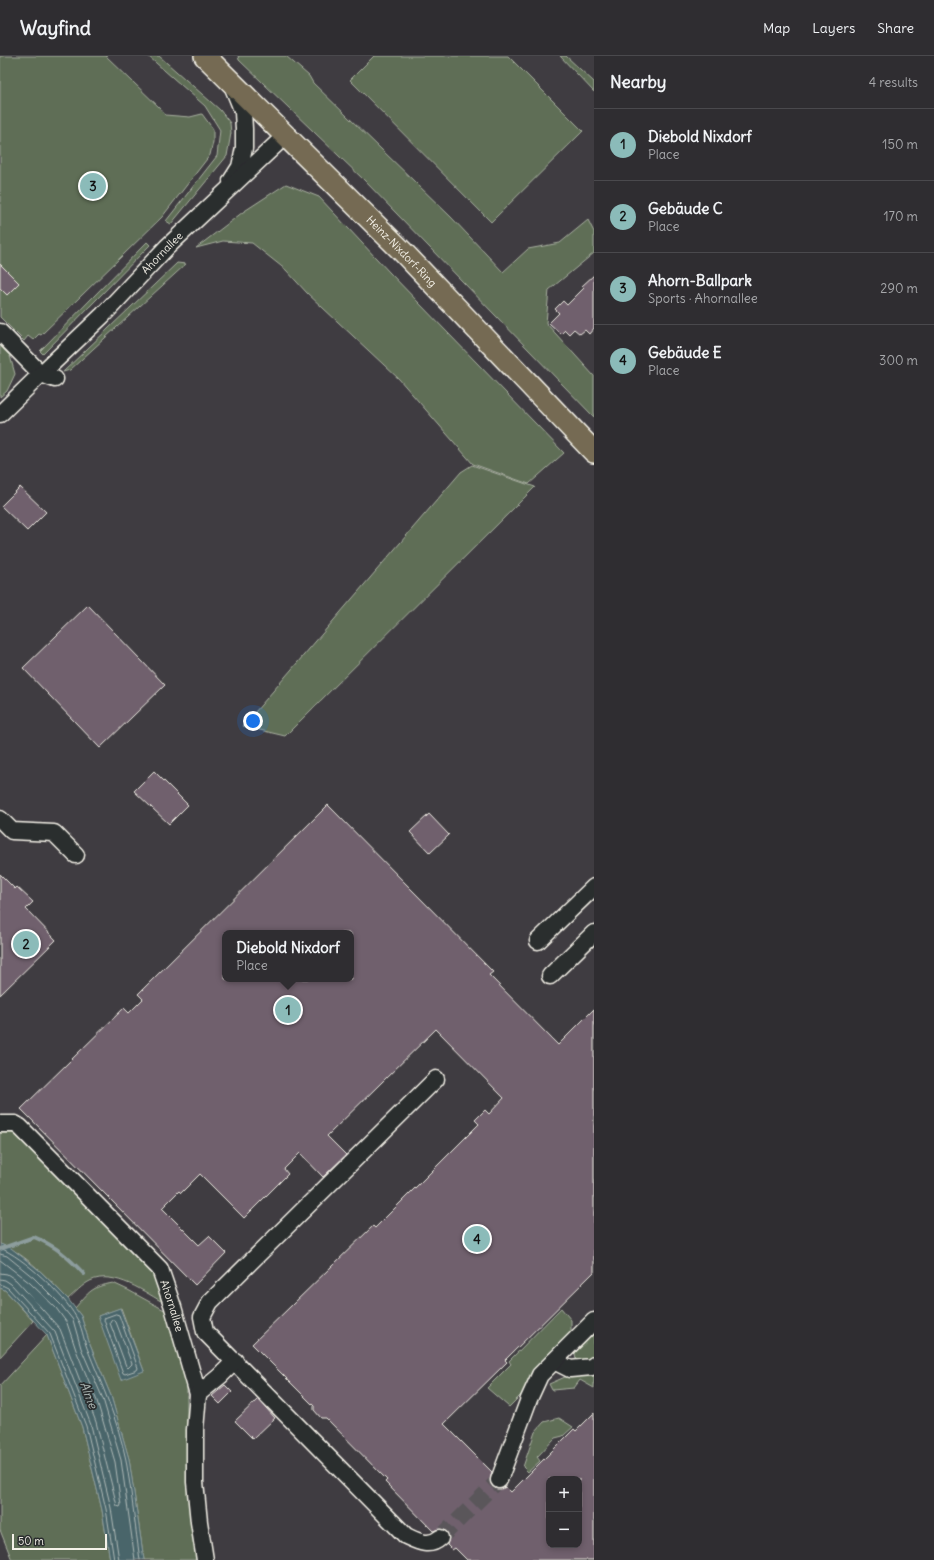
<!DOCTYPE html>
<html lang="en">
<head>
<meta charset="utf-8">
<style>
	:root { --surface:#2f2d31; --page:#373539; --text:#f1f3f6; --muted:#a7a8ab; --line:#4a494d; --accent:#8bbbb9 }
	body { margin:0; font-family:Delius,sans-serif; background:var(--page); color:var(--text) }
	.controls { position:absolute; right:12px; bottom:12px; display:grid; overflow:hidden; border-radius:8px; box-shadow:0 2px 6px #0003 }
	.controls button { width:36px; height:36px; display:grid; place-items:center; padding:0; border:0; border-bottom:1px solid var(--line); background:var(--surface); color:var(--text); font:20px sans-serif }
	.scale { position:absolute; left:12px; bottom:10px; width:95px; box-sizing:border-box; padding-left:4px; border:2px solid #f4f1e8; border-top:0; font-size:11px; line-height:14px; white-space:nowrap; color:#f4f1e8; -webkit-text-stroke:3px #2a2d2e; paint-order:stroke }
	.you { position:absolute; left:253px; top:665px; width:14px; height:14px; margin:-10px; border:3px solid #fff; border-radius:50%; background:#1a73e8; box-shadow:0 0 0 6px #1a73e833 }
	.badge { display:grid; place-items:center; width:26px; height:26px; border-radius:50%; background:var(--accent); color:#111; font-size:13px; font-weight:700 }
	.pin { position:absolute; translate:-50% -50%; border:2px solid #fff; box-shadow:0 1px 4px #0006 }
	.popup { position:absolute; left:222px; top:874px; width:132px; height:52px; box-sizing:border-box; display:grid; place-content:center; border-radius:8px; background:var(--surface); filter:drop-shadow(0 1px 3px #0005); font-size:13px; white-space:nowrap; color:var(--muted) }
	.popup b { font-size:15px; color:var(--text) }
	.popup::after { content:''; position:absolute; left:50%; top:100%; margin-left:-8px; border:8px solid transparent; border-top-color:var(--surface) }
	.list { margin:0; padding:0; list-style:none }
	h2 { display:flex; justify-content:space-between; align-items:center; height:52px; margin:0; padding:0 16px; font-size:17px }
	h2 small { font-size:13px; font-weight:400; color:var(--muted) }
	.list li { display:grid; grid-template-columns:26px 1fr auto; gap:12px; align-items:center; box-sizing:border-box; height:72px; padding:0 16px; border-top:1px solid var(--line) }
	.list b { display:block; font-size:15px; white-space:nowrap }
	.list p { margin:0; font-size:13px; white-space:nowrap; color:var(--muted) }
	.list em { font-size:13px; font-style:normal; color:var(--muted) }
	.map { position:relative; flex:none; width:594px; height:1504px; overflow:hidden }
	header { display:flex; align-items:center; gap:24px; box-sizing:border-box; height:56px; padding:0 20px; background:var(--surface); border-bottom:1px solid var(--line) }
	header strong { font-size:19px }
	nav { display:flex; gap:22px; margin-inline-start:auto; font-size:14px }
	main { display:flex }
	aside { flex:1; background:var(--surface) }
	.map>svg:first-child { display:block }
</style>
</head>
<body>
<header>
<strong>Wayfind</strong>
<nav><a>Map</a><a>Layers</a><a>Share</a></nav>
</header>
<main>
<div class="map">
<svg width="594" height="1504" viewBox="0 0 594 1504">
	<rect width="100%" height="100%" fill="#3f3c41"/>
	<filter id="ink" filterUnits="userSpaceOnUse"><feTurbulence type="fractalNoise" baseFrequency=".025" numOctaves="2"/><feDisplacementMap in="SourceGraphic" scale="8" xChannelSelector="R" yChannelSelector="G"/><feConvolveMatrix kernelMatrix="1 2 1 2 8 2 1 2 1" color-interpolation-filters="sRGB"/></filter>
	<g filter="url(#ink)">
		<path fill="#5e6e57" stroke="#a9b0a0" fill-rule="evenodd" d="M0 0H106L160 52 165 59 190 61 202 58 213 73V86L210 99 162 161 41 279 39 278 33 284 28 280 24 285 0 261Z
			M148 0H159L220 54 230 67 231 77 227 100 171 168 166 165 217 100 220 74 205 50Z
			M238 0H286L309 20 313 27 451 161 503 216 528 193 560 187 588 164 594 176V197L549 234 546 267 594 320V361L364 124 239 4Z
			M374 0H508L583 75 491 166 350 24Z
			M560 0H566L594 26V36Z
			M286 128 319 141 390 217 564 397 529 428 473 408 399 323 307 237 286 214 252 187 223 185 196 192 243 156Z
			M147 186 150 189 43 298 40 295Z
			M177 207 186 208 70 314 63 316Z
			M0 290 10 300 15 318 7 335 0 341Z
			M472 409 535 431 285 680 243 670 461 416Z
			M0 1077H16L159 1224 166 1248C146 1237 114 1213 90 1225 82 1229 75 1237 68 1243 48 1223 27 1198 0 1188Z
			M113 1227 128 1234 168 1256 187 1315V1383L198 1504H144L129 1403 111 1340 90 1289 81 1260 75 1252C89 1236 91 1231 113 1227ZM121 1252 144 1315 98 1260Z
			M0 1232 5 1234 33 1265 0 1301Z
			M561 1252 571 1264V1276L536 1314 526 1334 509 1351 487 1332 511 1308 509 1305Z
			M594 1271V1302L591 1305 576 1303 574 1292Z
			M47 1279 82 1371 102 1454 110 1504H12L0 1474V1330Z
			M591 1317 594 1318V1332L580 1324 574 1332 552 1334 549 1328 565 1321Z
			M559 1362 573 1371 563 1380 555 1382 537 1401 540 1405 528 1416 523 1411 535 1376 544 1366Z"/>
		<path fill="#48656b" stroke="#8d9d9d" d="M0 1188 11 1192 40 1215 68 1243 81 1260 90 1289 111 1340 129 1403 144 1504H110L102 1454 82 1371 47 1279 5 1234 0 1232Z
			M120 1252 144 1315 121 1324 98 1260Z"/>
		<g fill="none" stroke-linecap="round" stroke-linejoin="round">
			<path stroke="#afb9b6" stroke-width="1" d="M0 1192C23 1201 64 1239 76 1261 82 1270 83 1282 87 1292 102 1329 118 1365 126 1404 132 1437 135 1471 140 1504
				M0 1198 7 1200 34 1222 61 1249 73 1264 81 1292 103 1343 121 1404 135 1504
				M0 1204 30 1227 56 1252 67 1267 76 1294 97 1345 115 1406 121 1449 120 1451 117 1450 96 1366 60 1273 16 1224 7 1218 0 1217
				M0 1223 5 1224 11 1228 55 1276 91 1369 111 1452 119 1504
				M0 1228 8 1232 50 1278 86 1370 106 1453 114 1504
				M116 1258 119 1259 138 1312 137 1314 125 1318 123 1317 104 1264 105 1262Z
				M114 1264 116 1266 132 1308 128 1312 126 1310 110 1267 111 1265Z"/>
			<path stroke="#8d9d9d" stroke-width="4" d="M0 1193 34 1181C56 1190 68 1201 84 1218"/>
		</g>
		<path fill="#6f606d" stroke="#f4f1e8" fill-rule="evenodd" d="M0 208 19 227 7 239 0 232Z
			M594 219V272L589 278 585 274 580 278 574 273 569 278 565 274 561 278 549 267 559 257 555 253 563 245 567 249 584 232 582 230Z
			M20 431 46 456 27 475 1 450Z
			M88 549 165 629 100 692 23 612Z
			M154 715 188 749 169 768 134 735Z
			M328 749 493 916 489 919 558 989 594 953V1216L505 1304 507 1306 444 1368 492 1416 490 1425 492 1430 500 1433 506 1431 511 1436 574 1373 576 1375 594 1357V1504H467L455 1492 452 1494 447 1489 449 1481 447 1476 439 1473 433 1475 385 1426 387 1424 326 1362H321L314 1354V1350L252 1288 373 1170 375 1172 479 1068 475 1064 485 1054 489 1058 504 1042 436 973 327 1080 346 1099 323 1121 300 1097 284 1113 288 1118 244 1162 200 1118 181 1137 179 1135 162 1152 199 1189 209 1180 226 1197 195 1229 21 1053 124 952 129 957 143 943 138 938ZM225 877H351V923H225ZM549 1423H579V1489H549Z
			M429 758 449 779 430 797 410 776Z
			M0 818 15 833 17 831 33 846 26 853 56 884 0 939Z
			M225 1329 232 1336 220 1348 212 1340Z
			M258 1343 275 1362 253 1383 235 1365Z"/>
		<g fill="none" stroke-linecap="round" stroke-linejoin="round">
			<path stroke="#5a575a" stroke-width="16" stroke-dasharray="16 8" stroke-linecap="butt" d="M440 1482 499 1424"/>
			<g stroke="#f4f1e8" stroke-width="19">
				<g id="minor">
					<path d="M231 125 240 111 244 92V73L243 56 232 29"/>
					<path id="s1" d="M0 276 41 318 103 259 167 191 286 79"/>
					<path d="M0 358 41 318 55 323"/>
					<path d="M0 763 12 775 54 777 76 799"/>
					<path d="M538 885 594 831"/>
					<path d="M550 920 594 877"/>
					<path d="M436 1023 210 1246 202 1261 205 1276 406 1480C417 1485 429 1492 440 1482"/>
					<path id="s2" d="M0 1068H15L20 1071 160 1213 173 1251 198 1338 195 1374V1426L199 1466 205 1504"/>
					<path d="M554 1305 570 1313 592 1311 594 1309"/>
					<path d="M198 1338 220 1320 235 1305"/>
					<path d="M499 1424 529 1343 540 1319 594 1265"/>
				</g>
			</g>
			<g stroke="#f4f1e8" stroke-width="24">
				<g id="major">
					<path id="s3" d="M205 0 403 196 594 396"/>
				</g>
			</g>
			<use href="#minor" stroke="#2a2d2e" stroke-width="16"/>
			<use href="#major" stroke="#746b52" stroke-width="21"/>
		</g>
	</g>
	<g text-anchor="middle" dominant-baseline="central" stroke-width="3.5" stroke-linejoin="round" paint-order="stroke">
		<g font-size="11" fill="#f4f1e8" stroke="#2a2d2e">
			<text stroke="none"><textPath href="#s3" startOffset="277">Heinz-Nixdorf-Ring</textPath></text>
			<text stroke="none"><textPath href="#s1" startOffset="230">Ahornallee</textPath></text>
			<text stroke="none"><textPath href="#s2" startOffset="259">Ahornallee</textPath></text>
		</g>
		<g font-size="12" font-style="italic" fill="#afb9b6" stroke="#2a2d2e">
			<text transform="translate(89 1339) rotate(69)">Alme</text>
		</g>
	</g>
</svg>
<div class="controls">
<button>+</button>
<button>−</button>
</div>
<div class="scale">50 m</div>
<div class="you"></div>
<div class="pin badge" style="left:288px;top:954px">1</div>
<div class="popup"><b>Diebold Nixdorf</b>Place</div>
<div class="pin badge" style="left:26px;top:888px">2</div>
<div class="pin badge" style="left:93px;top:130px">3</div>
<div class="pin badge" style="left:477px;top:1183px">4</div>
</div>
<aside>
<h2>Nearby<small>4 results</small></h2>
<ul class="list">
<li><span class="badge">1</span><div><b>Diebold Nixdorf</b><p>Place</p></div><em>150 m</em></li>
<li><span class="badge">2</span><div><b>Gebäude C</b><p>Place</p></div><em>170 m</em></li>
<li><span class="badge">3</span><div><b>Ahorn-Ballpark</b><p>Sports · Ahornallee</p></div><em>290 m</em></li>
<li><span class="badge">4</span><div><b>Gebäude E</b><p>Place</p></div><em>300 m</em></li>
</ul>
</aside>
</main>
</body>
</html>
